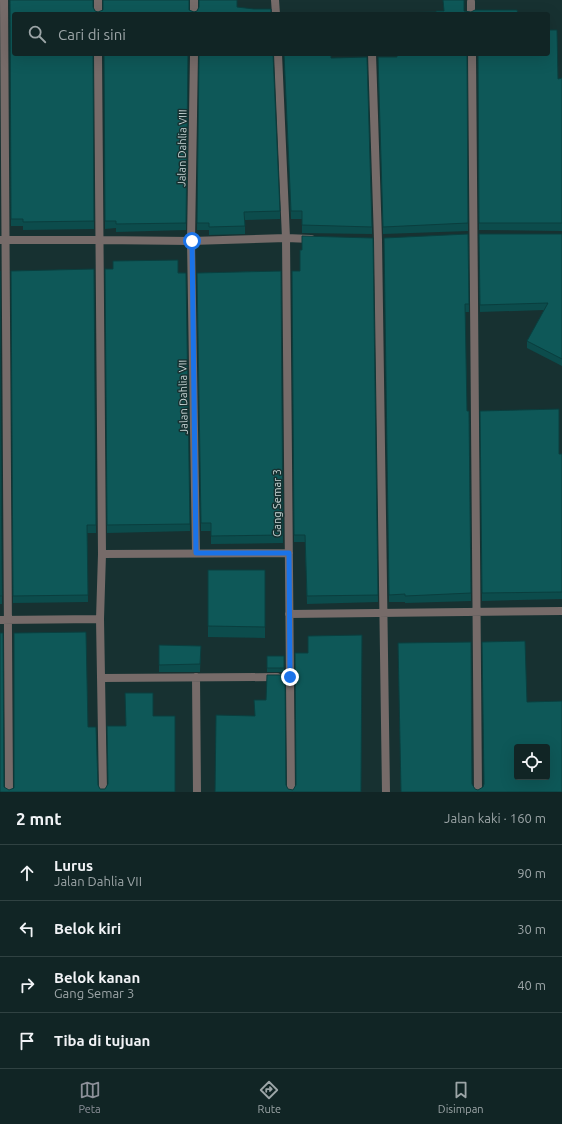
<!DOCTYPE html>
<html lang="id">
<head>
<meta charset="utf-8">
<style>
	:root { --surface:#112525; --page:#1e3132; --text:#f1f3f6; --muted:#9ca5a7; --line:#304242; --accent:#8c9099 }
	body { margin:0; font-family:Ubuntu,sans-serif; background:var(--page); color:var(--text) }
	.controls { position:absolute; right:12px; bottom:12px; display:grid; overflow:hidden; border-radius:4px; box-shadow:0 4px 16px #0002 }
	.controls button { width:36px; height:36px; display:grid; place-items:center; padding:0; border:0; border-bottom:1px solid var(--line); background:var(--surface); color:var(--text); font:20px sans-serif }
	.stop { position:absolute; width:12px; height:12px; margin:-9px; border:3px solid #1a73e8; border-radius:50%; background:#fff }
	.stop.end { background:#1a73e8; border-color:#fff; box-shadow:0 1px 4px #0008 }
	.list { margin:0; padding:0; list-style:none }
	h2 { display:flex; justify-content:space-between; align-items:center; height:52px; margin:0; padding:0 16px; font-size:17px }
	h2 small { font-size:13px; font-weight:400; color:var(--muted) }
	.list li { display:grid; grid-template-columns:26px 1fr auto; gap:12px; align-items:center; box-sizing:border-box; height:56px; padding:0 16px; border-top:1px solid var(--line) }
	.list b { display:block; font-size:15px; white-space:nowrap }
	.list p { margin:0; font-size:13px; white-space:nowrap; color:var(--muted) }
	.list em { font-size:13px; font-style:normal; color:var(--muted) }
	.icon { flex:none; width:22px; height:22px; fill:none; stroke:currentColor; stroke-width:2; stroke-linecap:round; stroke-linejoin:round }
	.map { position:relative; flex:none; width:562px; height:792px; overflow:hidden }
	.search { position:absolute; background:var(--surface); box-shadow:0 4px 16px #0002; left:12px; right:12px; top:12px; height:44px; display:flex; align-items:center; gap:10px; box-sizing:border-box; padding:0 14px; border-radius:4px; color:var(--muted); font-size:15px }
	.sheet { height:276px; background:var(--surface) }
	nav { display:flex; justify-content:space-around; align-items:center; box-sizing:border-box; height:56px; border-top:1px solid var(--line); background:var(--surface); font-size:11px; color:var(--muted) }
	nav a { display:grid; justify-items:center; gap:2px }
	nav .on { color:var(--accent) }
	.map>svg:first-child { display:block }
</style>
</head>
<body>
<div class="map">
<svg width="562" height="792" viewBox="0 0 562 792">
	<rect width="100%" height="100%" fill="#173131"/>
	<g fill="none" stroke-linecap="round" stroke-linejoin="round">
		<path stroke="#766b69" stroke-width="8" d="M4 0 9 792
			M98 0V14
			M275 0 276 14
			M471 2V14
			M194 14V0
			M98 54 102 554 100 619 103 792
			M194 54 191 241 196 553
			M278 54 286 238 291 792
			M372 54 378 240 386 792
			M472 54 478 792
			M1 240H100L191 241 286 238 311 239
			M102 554 289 553
			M289 614 562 611
			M0 620 100 619
			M196 677 197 792
			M102 678 277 677"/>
	</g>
	<path fill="#0c4c4c" d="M10 0 93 7 95 11 98 12 189 8V10L194 12 197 11 199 7V0H237V7L271 14H14L93 54 94 229 23 230V226H11Z
		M104 54H188L186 230 116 232V228L105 229Z
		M199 54 280 211V219L245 220V234L209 235V230H197Z
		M284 54H331V58L372 227V234L302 233V219H291Z
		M467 54 468 231 383 234 378 64 397 57Z
		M478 54 558 79 562 78V231L479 230Z
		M468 234 469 312H465L467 411H469L471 601 405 603V602H389L384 238Z
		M479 234H562V366L527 348V341L544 310 480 312Z
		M373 238 378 602 307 604 305 542H294L292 271H300Z
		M94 269 96 533H87L88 602 13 603 11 271Z
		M105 269 186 273 190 531 107 533Z
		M0 271 2 604H0Z
		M281 271 283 543 211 544V531H201L197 273Z
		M480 411 559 454H562V599L482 601Z
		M208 570H265V638L208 637Z
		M159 645 201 646 200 672H159Z
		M267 656H284V672H267Z"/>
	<path fill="#0e5858" stroke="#0a3e3e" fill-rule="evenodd" d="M10 0H93V7L95 11 98 12 103 10V0H189V10L194 12 197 11 199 7V0H237V7L254 9H271V14H14V54H93L94 221 23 222V219H11Z
		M443 0H464V11L471 12 475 10H517L518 14H398V13L436 12V11H444Z
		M548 30H557L558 79 562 78V223H479L478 54H548Z
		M104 54H188L186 223 116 224V221H105Z
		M199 54H273L280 211 244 212 245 226 209 227V223H197Z
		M284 54H331V58L367 57 372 227 302 225V211H291Z
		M397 54H467L468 223 383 227 378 57H397Z
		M468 234 469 304H465L467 411H469L471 593 405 596V594L389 595 384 238Z
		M479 234H562V359L527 341 548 303 480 305Z
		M302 236 373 238 378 595 307 596 305 535H294L292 271H300V250H302Z
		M178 260V273H186L190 524 107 525 105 269H113V261Z
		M94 269 96 525H87L88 595 13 596 11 271Z
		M0 271 2 596H0Z
		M281 271 283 535 211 536V523H201L197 273Z
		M559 409V454H562V592L482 593 480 411Z
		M208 570H265V627L208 626Z
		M86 632 88 727H96L98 785 100 789H105L108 784 107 726H126L125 693H153V716H175V792H0V633H3L4 787 9 790 14 788V633Z
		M362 635 361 792H215L216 715 255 716 254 700H266L267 675H285L286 785 288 789 293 790 296 785 295 653H308V636Z
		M525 641 527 702 562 701V792H401L398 643 471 642 472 784 475 789 478 790 483 787 484 784 482 642ZM517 747H547V777H517Z
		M159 645 201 646 200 664 159 665Z
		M267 656H284V668H267Z"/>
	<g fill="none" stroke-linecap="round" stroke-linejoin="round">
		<path stroke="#1a73e8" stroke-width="5" d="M192 241 196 553H289L290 677"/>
	</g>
	<g text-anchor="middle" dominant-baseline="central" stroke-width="3" stroke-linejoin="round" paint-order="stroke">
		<g font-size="11" fill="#c7d5d5" stroke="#173131">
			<text transform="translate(182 148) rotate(-89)">Jalan Dahlia VIII</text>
			<text transform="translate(183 397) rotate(-91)">Jalan Dahlia VII</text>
			<text transform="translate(277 503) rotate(-90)">Gang Semar 3</text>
		</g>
	</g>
</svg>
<div class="controls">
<button><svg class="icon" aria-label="locate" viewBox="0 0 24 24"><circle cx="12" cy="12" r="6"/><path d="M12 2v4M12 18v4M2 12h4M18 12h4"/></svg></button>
</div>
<div class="stop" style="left:192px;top:241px"></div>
<div class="stop end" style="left:290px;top:677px"></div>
<div class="search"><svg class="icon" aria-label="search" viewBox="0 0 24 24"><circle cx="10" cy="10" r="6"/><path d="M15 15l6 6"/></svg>Cari di sini</div>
</div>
<section class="sheet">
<h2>2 mnt<small>Jalan kaki · 160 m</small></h2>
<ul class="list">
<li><svg class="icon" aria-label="ahead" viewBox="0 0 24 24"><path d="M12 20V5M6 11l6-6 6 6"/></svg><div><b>Lurus</b><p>Jalan Dahlia VII</p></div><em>90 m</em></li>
<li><svg class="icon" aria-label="left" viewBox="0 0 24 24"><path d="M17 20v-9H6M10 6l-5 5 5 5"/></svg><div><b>Belok kiri</b></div><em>30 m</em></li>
<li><svg class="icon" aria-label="right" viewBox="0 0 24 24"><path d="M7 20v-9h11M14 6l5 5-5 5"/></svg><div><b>Belok kanan</b><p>Gang Semar 3</p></div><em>40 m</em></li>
<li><svg class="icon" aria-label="arrive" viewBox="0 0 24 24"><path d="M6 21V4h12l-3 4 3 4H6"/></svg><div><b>Tiba di tujuan</b></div></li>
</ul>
</section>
<nav>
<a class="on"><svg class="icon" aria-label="map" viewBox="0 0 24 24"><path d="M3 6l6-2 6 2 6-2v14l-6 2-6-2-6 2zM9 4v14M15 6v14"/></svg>Peta</a>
<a><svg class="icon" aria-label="directions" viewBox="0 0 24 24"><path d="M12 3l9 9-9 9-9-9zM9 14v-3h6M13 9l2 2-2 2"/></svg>Rute</a>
<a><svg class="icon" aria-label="saved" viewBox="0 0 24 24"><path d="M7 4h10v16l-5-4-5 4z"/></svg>Disimpan</a>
</nav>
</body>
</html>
